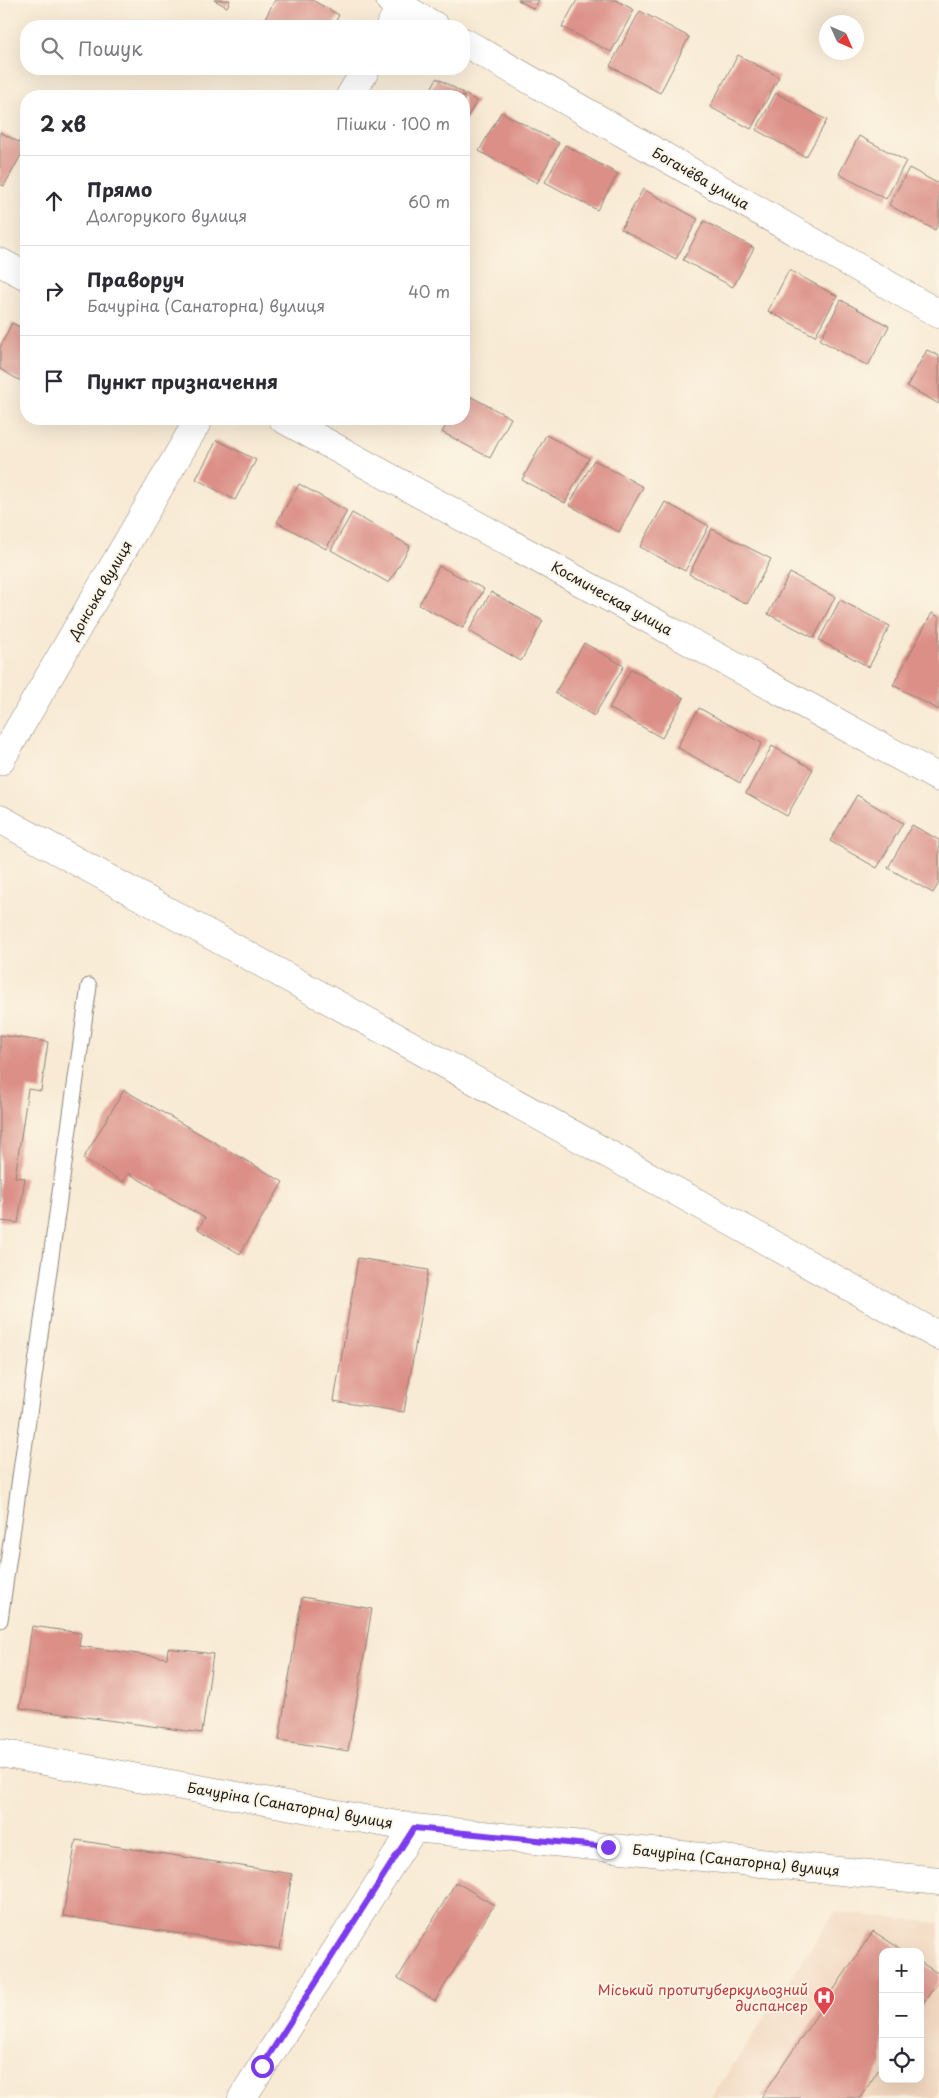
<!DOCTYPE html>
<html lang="uk">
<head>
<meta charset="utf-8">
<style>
	:root { --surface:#fff; --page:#f7f7f7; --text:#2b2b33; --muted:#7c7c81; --line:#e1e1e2 }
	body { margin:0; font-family:"Playpen Sans",sans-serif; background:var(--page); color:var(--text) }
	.controls { position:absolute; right:15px; bottom:15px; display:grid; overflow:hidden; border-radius:10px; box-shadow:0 5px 20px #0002 }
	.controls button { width:45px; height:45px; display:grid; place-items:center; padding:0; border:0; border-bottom:1px solid var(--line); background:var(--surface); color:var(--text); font:25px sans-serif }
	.compass { position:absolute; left:819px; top:15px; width:45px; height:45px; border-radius:50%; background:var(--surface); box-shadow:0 5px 20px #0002; rotate:135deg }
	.stop { position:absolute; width:15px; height:15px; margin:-11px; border:4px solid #7c3aed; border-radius:50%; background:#fff }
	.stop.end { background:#7c3aed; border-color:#fff; box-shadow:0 1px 5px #0008 }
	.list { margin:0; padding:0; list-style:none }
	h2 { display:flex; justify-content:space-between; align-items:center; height:65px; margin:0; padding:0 20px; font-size:21px }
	h2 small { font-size:16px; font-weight:400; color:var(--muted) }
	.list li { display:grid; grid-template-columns:32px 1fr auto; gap:15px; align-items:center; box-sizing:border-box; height:90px; padding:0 20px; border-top:1px solid var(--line) }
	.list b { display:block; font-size:19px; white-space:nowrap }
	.list p { margin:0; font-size:16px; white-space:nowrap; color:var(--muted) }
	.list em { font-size:16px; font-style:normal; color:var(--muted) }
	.icon { flex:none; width:28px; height:28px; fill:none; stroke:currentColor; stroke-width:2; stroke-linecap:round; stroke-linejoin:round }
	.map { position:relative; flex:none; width:939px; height:2098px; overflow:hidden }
	.search { position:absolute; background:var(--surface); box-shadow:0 5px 20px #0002; left:20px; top:20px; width:450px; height:55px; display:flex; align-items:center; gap:12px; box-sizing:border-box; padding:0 18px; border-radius:20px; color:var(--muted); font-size:19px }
	.panel { position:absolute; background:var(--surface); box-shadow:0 5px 20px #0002; left:20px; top:90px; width:450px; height:335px; border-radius:20px }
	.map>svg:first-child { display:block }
</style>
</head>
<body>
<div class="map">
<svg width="939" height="2098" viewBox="0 0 939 2098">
	<rect width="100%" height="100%" fill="#fcf5e5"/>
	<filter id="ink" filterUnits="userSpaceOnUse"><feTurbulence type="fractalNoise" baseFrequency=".02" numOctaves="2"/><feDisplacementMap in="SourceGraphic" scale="10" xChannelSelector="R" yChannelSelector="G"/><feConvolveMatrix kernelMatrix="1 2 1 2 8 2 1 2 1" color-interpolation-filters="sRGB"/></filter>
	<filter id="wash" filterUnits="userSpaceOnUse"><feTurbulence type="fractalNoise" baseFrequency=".0096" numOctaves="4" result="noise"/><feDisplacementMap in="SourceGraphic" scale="20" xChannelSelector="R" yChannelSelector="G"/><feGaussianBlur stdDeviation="1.12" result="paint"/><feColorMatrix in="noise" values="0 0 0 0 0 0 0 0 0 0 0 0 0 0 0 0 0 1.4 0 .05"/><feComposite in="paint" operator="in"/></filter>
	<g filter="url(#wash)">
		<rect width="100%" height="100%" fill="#f8ead4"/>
		<path fill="#f1d5bd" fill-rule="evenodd" d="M835 1912 939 1923V2092L935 2098H711ZM883 1952H920V2079H883Z"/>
		<g id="blocks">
			<path fill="#db8f87" d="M214 0H230L227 7Z
				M275 0H312L339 15 333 26H261Z
				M518 0H539L534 9Z
				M577 0H616L634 10 611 52 562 27Z
				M640 11 689 37 660 93 610 66Z
				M738 55 779 77 751 129 710 107Z
				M437 78 477 101 464 123V96H427Z
				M776 93 827 120 806 157 756 130Z
				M501 112 559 143 537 183 479 151Z
				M0 132 26 146 4 186 0 184Z
				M859 136 906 161 886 199 839 174Z
				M565 145 618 174 597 210 545 182Z
				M909 168 939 184V222L935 230 889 205Z
				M643 189 698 219 676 259 621 229Z
				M704 221 754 248 733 287 683 260Z
				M789 270 837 296 815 336 768 311Z
				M841 300 889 326 868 366 820 340Z
				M12 323 26 330V384L0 369V347Z
				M927 350 939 356V404L907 386Z
				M464 393 511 418 490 458 442 432 450 419H464Z
				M96 419H111L107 425Z
				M546 435 589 458 565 503 522 480Z
				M217 440 256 460 235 500 196 479Z
				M594 460 643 487 619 532 569 505Z
				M299 484 347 511 326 549 277 522Z
				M665 502 709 526 685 571 640 547Z
				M352 513 410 546 389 583 331 550Z
				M712 529 771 559 747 604 689 574Z
				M439 566 484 589 463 628 419 605Z
				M790 573 835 597 814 638 768 614Z
				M491 592 543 621 521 661 469 631Z
				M840 600 890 626 869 667 819 640Z
				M932 613 939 617V710L893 685Z
				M584 643 624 666 594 716 555 693Z
				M631 669 684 698 662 738 609 708Z
				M699 708 762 743 740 783 677 747Z
				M772 746 813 769 787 816 746 793Z
				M857 795 903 823 877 868 830 841Z
				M912 825 939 840V883L933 893 888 868Z
				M0 1035 48 1042 41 1091 28 1089 15 1177 25 1178 18 1223 0 1221Z
				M124 1090 283 1182 240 1254 198 1229 205 1218 128 1173 123 1182 83 1159Z
				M358 1258 428 1270 404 1412 334 1401Z
				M302 1597 372 1609 348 1751 279 1740Z
				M32 1626 81 1633 79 1646 167 1658 168 1648 213 1654 202 1733 20 1708Z
				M76 1840 292 1874 280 1949 63 1916Z
				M456 1882 494 1905 435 2001 398 1978Z
				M873 1931 905 1952H883V2063L860 2098H761Z
				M920 1962 939 1974V1980L920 2008Z"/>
		</g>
	</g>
	<g filter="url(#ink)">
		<use href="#blocks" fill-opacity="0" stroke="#8a8378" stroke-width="1"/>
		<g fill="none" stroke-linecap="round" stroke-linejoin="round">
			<g stroke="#8a8378" stroke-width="17">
				<path id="lane" d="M0 1620 89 986"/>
			</g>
			<g stroke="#8a8378" stroke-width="29">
				<path id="street" d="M390 0 435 26
					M390 26 404 0
					M464 42 939 314
					M350 96 366 69
					M0 262 26 276
					M283 419 939 778
					M0 761 199 419
					M0 1753 414 1828 939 1881
					M242 2098 414 1828"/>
			</g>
			<g stroke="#8a8378" stroke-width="29">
				<path id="secondary" d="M0 819 939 1336"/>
			</g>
			<use href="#lane" stroke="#fff" stroke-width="15"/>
			<use href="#street" stroke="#fff" stroke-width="28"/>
			<use href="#secondary" stroke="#fff" stroke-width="28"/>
		</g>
	</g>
	<g fill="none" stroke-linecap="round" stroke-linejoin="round" filter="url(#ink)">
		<path stroke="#7c3aed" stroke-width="6" d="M262 2066 414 1828 608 1847"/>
	</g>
	<defs>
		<g id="hospital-pin" transform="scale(1.125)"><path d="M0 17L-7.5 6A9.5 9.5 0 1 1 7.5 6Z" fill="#e0444e" stroke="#fcf5e5"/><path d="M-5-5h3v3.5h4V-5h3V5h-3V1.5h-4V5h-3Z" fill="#fff"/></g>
	</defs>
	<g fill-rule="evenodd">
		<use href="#hospital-pin" x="824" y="1997"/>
	</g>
	<g text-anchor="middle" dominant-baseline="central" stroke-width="4" stroke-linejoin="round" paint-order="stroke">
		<g font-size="14" fill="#1c1c1c" stroke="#fcf5e5">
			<text transform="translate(701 178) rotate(30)">Богачёва улица</text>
			<text transform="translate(100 590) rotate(-60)">Донська вулиця</text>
			<text transform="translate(612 598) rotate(29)">Космическая улица</text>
			<text transform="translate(290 1805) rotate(10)">Бачуріна (Санаторна) вулиця</text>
			<text transform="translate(736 1860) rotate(6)">Бачуріна (Санаторна) вулиця</text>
		</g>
		<g font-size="14" fill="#be3a42" stroke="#fcf5e5" text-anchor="end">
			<text x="808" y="1989">Міський протитуберкульозний<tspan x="808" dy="16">диспансер</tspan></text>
		</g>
	</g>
</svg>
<div class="controls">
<button>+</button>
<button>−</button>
<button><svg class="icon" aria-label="locate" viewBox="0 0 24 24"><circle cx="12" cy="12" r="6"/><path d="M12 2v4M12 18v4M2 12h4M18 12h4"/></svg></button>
</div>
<svg class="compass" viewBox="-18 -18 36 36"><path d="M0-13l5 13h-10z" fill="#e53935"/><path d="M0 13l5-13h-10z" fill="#7c7c81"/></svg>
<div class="stop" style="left:262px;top:2066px"></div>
<div class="stop end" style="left:608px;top:1847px"></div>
<div class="search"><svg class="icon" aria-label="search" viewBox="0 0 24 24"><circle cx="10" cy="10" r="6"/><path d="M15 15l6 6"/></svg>Пошук</div>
<section class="panel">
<h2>2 хв<small>Пішки · 100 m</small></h2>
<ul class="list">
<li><svg class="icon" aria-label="ahead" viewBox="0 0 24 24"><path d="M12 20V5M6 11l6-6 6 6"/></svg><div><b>Прямо</b><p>Долгорукого вулиця</p></div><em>60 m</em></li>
<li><svg class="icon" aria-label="right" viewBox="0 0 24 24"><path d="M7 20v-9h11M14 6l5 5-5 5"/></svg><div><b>Праворуч</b><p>Бачуріна (Санаторна) вулиця</p></div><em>40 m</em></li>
<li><svg class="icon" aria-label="arrive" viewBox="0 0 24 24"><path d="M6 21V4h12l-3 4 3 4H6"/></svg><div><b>Пункт призначення</b></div></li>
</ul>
</section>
</div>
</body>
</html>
